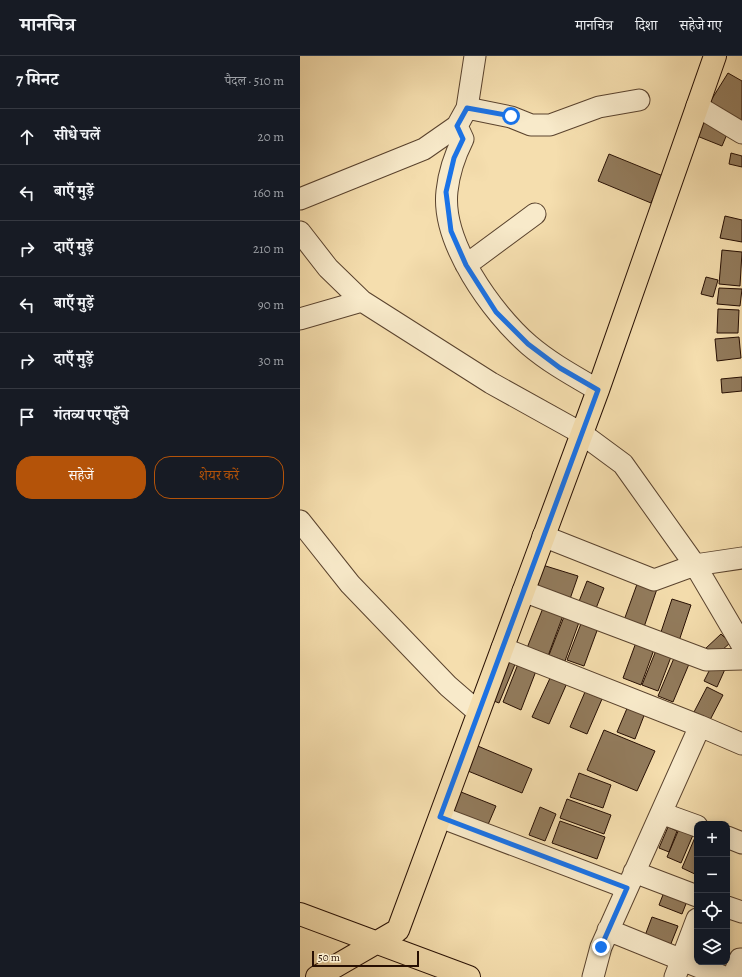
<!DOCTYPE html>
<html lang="hi">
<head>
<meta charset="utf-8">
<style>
	:root { --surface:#171b24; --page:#242831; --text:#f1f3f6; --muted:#9ea1a6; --line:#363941; --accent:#b45309 }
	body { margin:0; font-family:Alegreya,"Noto Serif Devanagari",serif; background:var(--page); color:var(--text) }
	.controls { position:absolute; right:12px; bottom:12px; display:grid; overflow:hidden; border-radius:8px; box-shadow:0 2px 10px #0003 }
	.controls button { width:36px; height:36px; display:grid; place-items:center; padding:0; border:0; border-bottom:1px solid var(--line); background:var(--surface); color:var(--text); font:20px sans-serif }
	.scale { position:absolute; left:12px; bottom:10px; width:107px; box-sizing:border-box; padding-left:4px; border:2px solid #270f03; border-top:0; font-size:11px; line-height:14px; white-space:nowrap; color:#270f03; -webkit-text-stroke:3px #f8eaca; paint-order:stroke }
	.stop { position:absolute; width:12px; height:12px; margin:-9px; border:3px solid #1a73e8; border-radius:50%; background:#fff }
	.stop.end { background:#1a73e8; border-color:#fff; box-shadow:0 1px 4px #0008 }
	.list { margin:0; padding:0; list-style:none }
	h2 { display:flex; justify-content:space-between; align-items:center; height:52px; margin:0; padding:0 16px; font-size:17px }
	h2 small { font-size:13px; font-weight:400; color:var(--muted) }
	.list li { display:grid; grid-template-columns:26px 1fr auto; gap:12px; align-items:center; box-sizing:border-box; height:56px; padding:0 16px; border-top:1px solid var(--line) }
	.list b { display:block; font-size:15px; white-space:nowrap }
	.list em { font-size:13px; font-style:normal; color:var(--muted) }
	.actions { display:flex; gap:8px; padding:12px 16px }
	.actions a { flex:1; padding:9px 0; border:1px solid var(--accent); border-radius:16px; text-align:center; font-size:14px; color:var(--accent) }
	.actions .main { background:var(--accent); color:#fff }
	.icon { flex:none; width:22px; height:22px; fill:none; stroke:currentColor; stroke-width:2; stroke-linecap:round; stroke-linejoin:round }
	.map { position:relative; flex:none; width:442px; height:921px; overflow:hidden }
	header { display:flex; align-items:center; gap:24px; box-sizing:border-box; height:56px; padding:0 20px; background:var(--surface); border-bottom:1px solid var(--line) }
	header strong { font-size:19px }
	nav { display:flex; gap:22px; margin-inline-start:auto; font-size:14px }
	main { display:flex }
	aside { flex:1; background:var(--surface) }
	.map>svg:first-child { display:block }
</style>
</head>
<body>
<header>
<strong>मानचित्र</strong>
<nav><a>मानचित्र</a><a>दिशा</a><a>सहेजे गए</a></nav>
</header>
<main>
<aside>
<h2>7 मिनट<small>पैदल · 510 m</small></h2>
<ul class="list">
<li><svg class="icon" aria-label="ahead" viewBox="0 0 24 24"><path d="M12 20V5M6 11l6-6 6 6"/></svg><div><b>सीधे चलें</b></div><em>20 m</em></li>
<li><svg class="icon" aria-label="left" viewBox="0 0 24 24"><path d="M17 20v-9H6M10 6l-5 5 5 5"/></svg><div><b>बाएँ मुड़ें</b></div><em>160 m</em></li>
<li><svg class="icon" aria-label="right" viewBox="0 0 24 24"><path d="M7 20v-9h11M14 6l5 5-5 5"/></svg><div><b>दाएँ मुड़ें</b></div><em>210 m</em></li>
<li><svg class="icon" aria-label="left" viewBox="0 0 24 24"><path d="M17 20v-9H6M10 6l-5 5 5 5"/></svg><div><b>बाएँ मुड़ें</b></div><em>90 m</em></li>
<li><svg class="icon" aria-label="right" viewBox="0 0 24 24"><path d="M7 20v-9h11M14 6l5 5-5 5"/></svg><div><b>दाएँ मुड़ें</b></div><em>30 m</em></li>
<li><svg class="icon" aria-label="arrive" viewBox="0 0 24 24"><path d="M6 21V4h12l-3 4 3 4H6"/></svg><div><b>गंतव्य पर पहुँचे</b></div></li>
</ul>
<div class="actions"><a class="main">सहेजें</a><a>शेयर करें</a></div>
</aside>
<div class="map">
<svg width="442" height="921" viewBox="0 0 442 921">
	<rect width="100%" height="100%" fill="#f5deae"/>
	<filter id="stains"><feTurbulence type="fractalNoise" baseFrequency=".005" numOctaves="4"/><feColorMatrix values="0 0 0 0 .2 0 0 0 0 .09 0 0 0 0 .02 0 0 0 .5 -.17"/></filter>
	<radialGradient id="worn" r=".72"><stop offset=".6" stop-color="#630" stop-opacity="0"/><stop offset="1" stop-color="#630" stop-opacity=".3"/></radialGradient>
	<path fill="#927b5c" stroke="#270f03" d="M428 17 442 25V65L410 46Z
		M404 61 430 71 422 90 397 80Z
		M431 97 442 100V111L429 108Z
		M309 98 363 120 351 147 298 125Z
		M425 160 442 164V186L420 182Z
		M422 194 442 196 440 230 419 228Z
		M406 221 418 224 413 241 401 238Z
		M419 232 442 233 440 250 417 248Z
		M418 253 439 254 438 277H417Z
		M439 281 441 302 417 305 415 283Z
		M442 321V335L422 337 421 323Z
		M236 507 278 520 270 543 228 529Z
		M340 520 359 527 343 574 323 567Z
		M287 525 304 532 295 555 278 548Z
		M372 543 391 549 379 585 360 579Z
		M245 547 265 554 248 600 227 592Z
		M267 553 282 558 265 605 249 599Z
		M282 565 298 572 284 610 267 604Z
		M421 578 430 587 413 602 405 593Z
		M338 581 356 588 341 629 323 622Z
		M359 587 374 593 358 635 342 629Z
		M377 595 392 601 373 646 358 640Z
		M203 601 216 606 199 647 186 642Z
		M414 605 426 611 417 631 404 625Z
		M218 608 236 615 221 654 203 646Z
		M251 620 267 627 249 668 232 661Z
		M407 631 423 639 410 664 394 656Z
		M285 636 302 643 287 678 270 671Z
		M328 650 345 657 335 683 317 676Z
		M304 674 355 695 337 735 287 714Z
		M173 688 232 713 222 737 163 713Z
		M279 717 311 729 303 752 270 741Z
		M156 734 196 750 187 771 147 755Z
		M267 743 311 759 304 778 260 762Z
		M240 751 256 758 245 785 229 779Z
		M260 765 305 781 297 803 252 787Z
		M368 771 377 775 369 796 359 792Z
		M379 773 393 779 381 807 367 801Z
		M396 779 397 780V819L382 812Z
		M366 831 389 840 382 858 359 849Z
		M352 861 378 870 368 895 343 885Z"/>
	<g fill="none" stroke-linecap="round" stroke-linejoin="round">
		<g stroke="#5a432e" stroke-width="23">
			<path id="minor" d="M397 50 442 77
				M167 52 211 61 231 69H250L299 51 339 44
				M157 70 163 83C155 99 149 116 147 135 141 186 192 257 229 289 250 307 274 320 298 334
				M0 143 124 93 157 70 167 52 175 0
				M0 176 28 212 62 245 191 327 281 377 323 408 395 509 442 589
				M166 209 235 158
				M0 263 62 245
				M0 465 50 528 148 630 178 656
				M243 480 354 524 395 509 442 502
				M223 535 406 604 442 603
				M202 592 400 670 442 688
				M361 757 397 770
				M140 761 327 832
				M427 781 442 787
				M334 816 397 840
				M427 851 442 856
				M308 874 424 921
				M293 921 301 891 400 670
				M375 921 397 863
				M433 921 440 903H442"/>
		</g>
		<g stroke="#270f03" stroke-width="24">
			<path id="major" d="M0 858 169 921
				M17 921 98 874 298 334 415 0"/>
		</g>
		<use href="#minor" stroke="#f8eaca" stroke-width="21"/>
		<use href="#major" stroke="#f5deae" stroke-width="22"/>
	</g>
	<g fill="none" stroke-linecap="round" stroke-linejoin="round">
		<path stroke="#1a73e8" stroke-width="5" d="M211 60 167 52 157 70 163 83 154 102 146 136 151 175 166 209 196 256 228 288 260 312 298 334 140 761 327 832 301 891"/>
	</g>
	<rect width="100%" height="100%" filter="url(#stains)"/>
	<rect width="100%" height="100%" fill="url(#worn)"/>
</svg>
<div class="controls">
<button>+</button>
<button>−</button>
<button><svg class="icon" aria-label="locate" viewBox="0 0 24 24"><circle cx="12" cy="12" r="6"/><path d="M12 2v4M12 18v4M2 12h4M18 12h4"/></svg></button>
<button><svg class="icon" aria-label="layers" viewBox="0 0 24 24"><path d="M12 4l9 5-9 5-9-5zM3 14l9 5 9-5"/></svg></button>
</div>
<div class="scale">50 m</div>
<div class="stop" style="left:211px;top:60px"></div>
<div class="stop end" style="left:301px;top:891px"></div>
</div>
</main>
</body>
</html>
